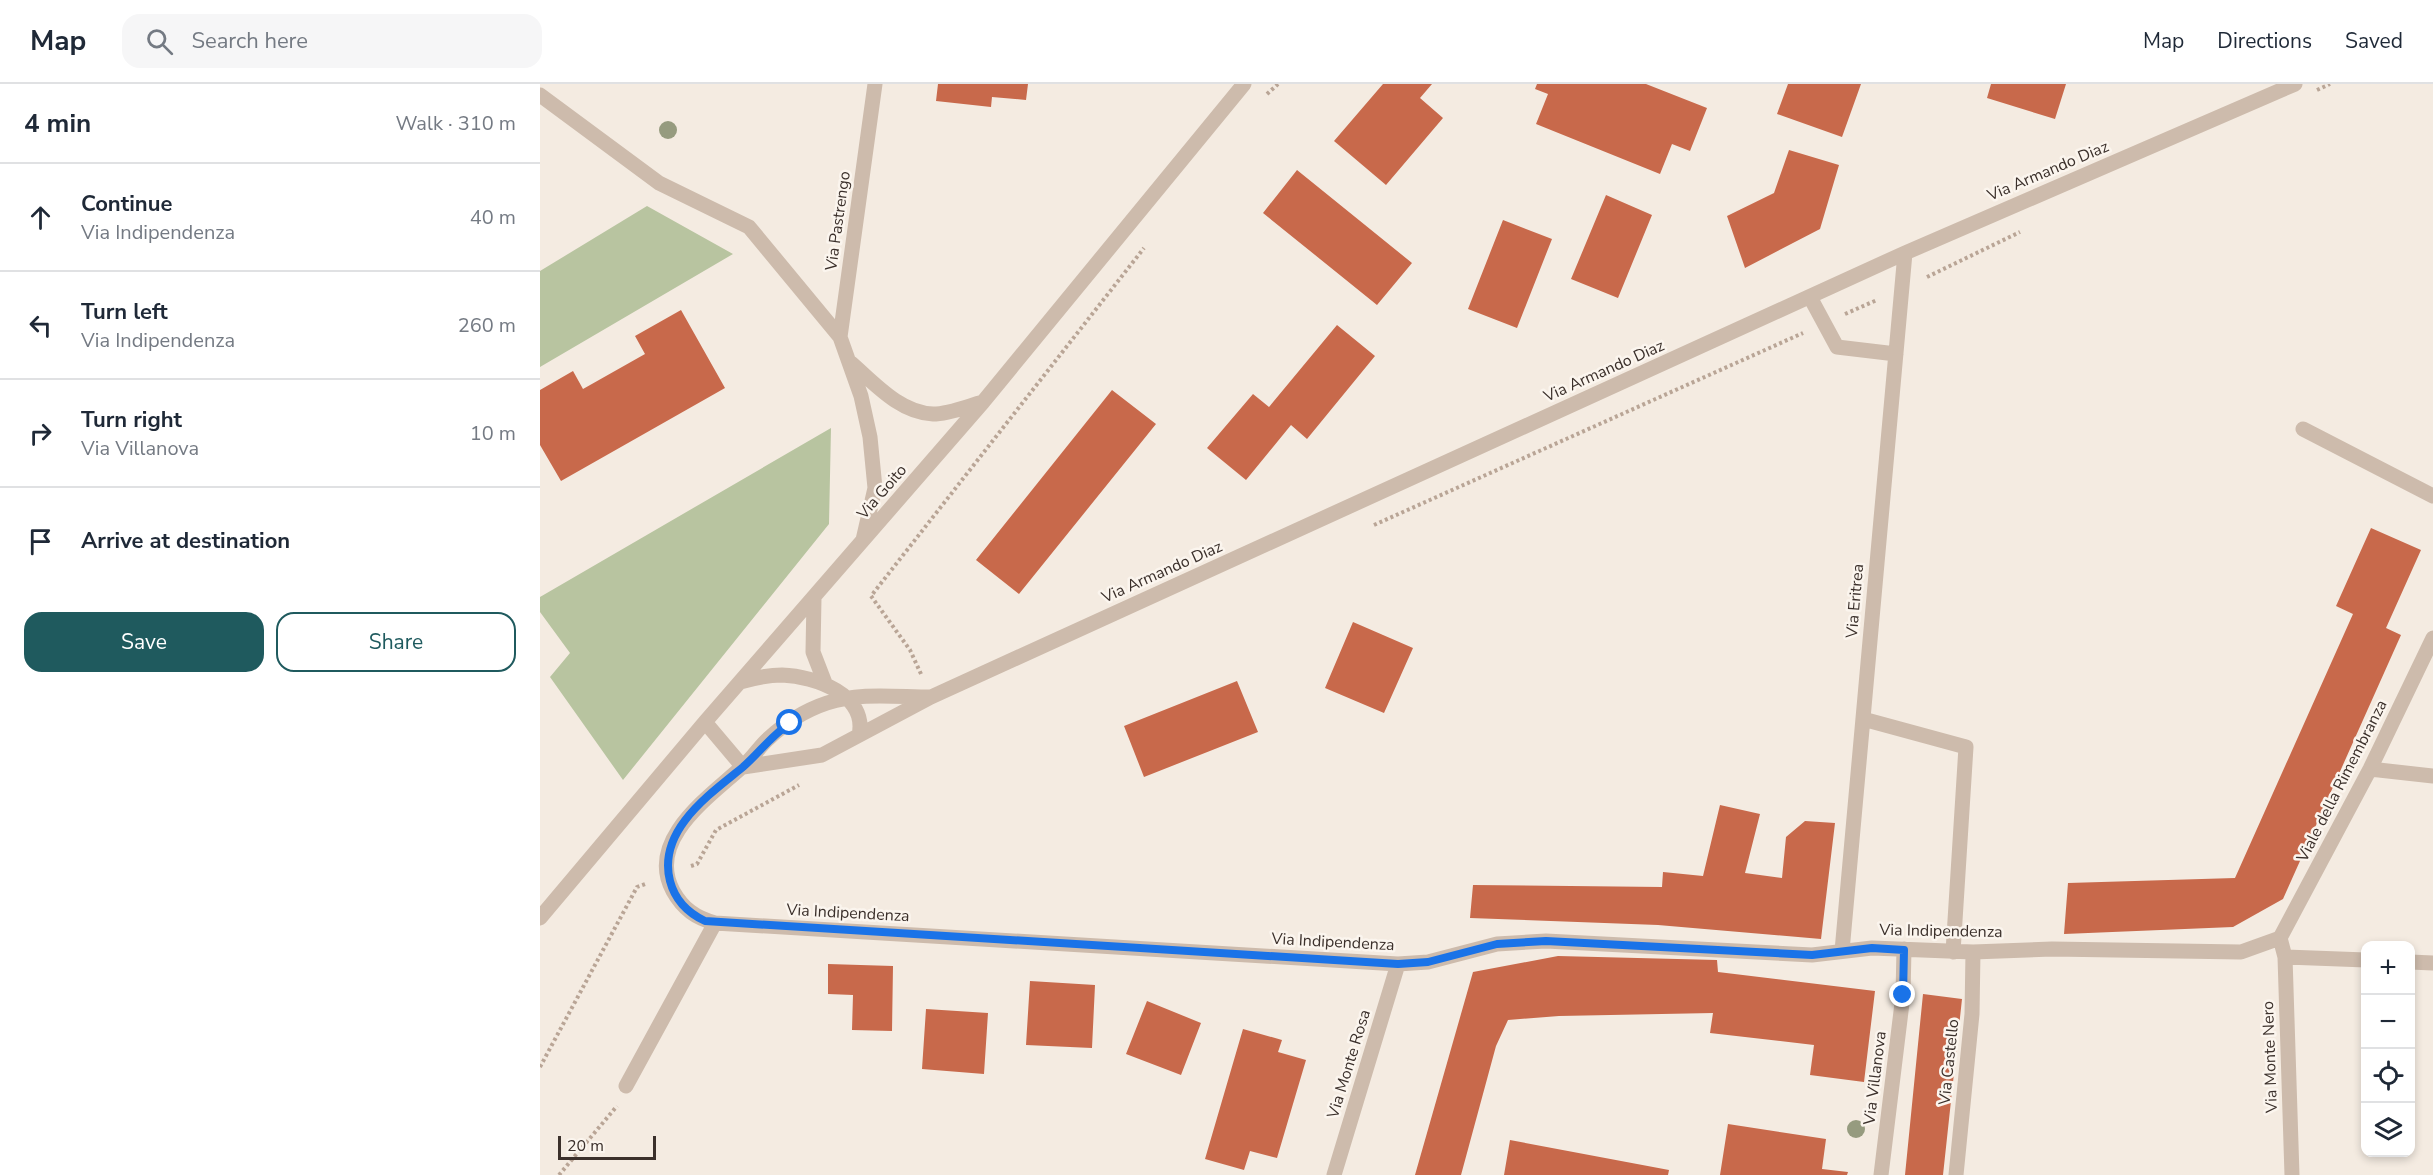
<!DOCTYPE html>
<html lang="en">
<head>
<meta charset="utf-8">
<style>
	:root { --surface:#fff; --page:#f6f6f7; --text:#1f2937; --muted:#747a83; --line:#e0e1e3; --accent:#1f5a5e }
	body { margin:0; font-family:"Nunito Sans",sans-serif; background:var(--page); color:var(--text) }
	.controls { position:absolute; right:18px; bottom:18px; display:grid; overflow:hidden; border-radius:12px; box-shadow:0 3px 9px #0003 }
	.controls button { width:54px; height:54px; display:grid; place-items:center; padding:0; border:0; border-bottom:2px solid var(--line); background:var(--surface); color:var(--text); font:30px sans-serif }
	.scale { position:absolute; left:18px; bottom:15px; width:98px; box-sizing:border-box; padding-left:6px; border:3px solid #3b302b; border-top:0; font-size:16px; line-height:21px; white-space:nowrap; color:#3b302b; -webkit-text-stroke:4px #fbf5ee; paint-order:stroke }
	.stop { position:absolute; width:18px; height:18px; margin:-14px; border:4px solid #1a73e8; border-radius:50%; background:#fff }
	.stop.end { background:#1a73e8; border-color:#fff; box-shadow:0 2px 6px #0008 }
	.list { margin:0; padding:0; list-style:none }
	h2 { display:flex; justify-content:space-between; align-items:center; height:78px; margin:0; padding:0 24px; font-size:26px }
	h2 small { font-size:20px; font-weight:400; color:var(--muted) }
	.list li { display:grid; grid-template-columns:39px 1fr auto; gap:18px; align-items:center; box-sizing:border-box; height:108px; padding:0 24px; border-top:2px solid var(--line) }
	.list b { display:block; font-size:22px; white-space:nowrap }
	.list p { margin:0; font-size:20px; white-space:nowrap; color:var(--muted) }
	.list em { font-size:20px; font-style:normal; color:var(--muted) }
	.actions { display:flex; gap:12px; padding:18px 24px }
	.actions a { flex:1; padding:14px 0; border:2px solid var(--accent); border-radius:18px; text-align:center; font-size:21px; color:var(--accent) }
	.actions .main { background:var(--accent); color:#fff }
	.icon { flex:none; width:33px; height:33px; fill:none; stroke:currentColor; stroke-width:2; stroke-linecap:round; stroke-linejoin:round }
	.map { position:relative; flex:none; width:1893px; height:1091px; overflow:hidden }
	header { display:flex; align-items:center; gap:36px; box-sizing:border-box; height:84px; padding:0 30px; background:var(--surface); border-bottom:2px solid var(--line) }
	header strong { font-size:28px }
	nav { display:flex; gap:33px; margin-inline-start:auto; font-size:21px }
	.search { width:420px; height:54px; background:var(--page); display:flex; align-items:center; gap:15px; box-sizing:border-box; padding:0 21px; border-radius:18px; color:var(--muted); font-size:22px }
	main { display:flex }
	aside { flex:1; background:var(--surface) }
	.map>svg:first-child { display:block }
</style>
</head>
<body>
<header>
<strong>Map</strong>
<div class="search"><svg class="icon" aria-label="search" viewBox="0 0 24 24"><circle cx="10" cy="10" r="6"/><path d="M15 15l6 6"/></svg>Search here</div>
<nav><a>Map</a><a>Directions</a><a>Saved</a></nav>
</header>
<main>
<aside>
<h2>4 min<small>Walk · 310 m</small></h2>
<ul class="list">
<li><svg class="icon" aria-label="ahead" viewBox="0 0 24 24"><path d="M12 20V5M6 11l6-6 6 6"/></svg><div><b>Continue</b><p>Via Indipendenza</p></div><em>40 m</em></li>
<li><svg class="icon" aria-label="left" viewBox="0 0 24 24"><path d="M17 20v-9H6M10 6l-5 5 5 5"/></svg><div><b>Turn left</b><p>Via Indipendenza</p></div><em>260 m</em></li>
<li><svg class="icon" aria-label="right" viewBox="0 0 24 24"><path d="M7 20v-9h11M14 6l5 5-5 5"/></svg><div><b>Turn right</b><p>Via Villanova</p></div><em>10 m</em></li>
<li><svg class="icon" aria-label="arrive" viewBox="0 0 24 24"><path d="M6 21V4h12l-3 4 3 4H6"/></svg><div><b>Arrive at destination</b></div></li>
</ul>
<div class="actions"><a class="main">Save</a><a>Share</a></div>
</aside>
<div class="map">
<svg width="1893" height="1091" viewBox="0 0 1893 1091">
	<rect width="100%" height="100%" fill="#f4ebe1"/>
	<path fill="#b8c4a0" d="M107 122 193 170 0 283V187Z
		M291 344 289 440 83 696 10 593 30 569 0 528V513Z"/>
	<path fill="#c8694b" d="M398 0H488L486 16 452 13 451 23 396 17Z
		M843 0H892L880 14 903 34 846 101 794 57Z
		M997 0H1106L1167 24 1150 67 1132 60 1120 90 996 40 1008 10 995 5Z
		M1248 0H1321L1302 53 1237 30Z
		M1451 0H1526L1515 35 1447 14Z
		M1249 66 1299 81 1280 145 1205 184 1187 132 1234 109Z
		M757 86 872 179 837 221 723 129Z
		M1066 111 1112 131 1078 214 1031 195Z
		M963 136 1012 155 977 244 928 225Z
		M141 226 185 304 21 397 0 361V306L33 287 43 305 105 270 95 252Z
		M797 241 835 272 767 355 751 341 706 396 667 364 713 310 729 323Z
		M572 306 616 340 479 510 436 476Z
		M1831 444 1881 466 1846 544 1861 551 1743 815 1693 843 1524 850 1528 799 1695 794 1813 530 1796 522Z
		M813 538 873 564 844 629 785 604Z
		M697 597 718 648 604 693 584 642Z
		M1180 721 1220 730 1205 789 1242 794 1246 753 1265 737 1295 739 1281 855 1118 841 930 834 933 801 1122 803 1123 788 1163 792Z
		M1018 872 1177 876 1178 888 1335 907 1324 998 1270 991 1274 961 1170 949 1173 929 1019 932 968 936 956 962 921 1091H875L933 888Z
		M288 880 353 882 352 947 312 946 313 911 288 910Z
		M490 897 555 901 552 964 486 961Z
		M1383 910 1422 915 1403 1091H1365Z
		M607 917 661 939 641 991 586 970Z
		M386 925 448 929 444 990 382 985Z
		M703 945 742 956 738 968 766 976 737 1074 710 1067 704 1086 665 1075Z
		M1188 1040 1286 1055 1282 1085 1308 1088 1307 1091H1180Z
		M970 1056 1129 1086 1128 1091H964Z"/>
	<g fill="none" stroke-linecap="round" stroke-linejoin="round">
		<path stroke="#b9a596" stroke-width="4" stroke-dasharray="3 3" stroke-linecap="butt" d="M1777 6 1790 0
			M727 10 738 0
			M1387 193 1480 148
			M1305 230 1337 216
			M834 441 1263 249
			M381 590 370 566 331 512 604 164
			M151 782 157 780 176 746 259 701
			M0 983 97 803 105 800
			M19 1091 77 1022"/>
		<path stroke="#cdbbac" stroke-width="15" d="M0 11 119 99 209 143 300 253
			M1270 213 1297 263 1356 270
			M311 279C334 299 360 329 393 330 409 330 428 322 443 318
			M1763 345 1893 412
			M323 456 335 404 330 353 321 312 300 253 335 0
			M274 514 273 568 285 599
			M200 598C214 594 228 591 242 591 275 592 328 611 319 651
			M391 613C357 613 319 608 287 619 266 626 244 640 228 655 219 663 213 674 203 682 172 711 105 755 133 807 143 825 156 834 175 839L858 880 888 878 957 860 1006 857 1272 871 1332 864 1433 868 1512 865 1701 868 1740 854
			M1323 635 1426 663 1413 868
			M165 638 203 683
			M203 683 282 671 391 613 1365 169 1755 0
			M1830 685 1893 692
			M0 834 165 638 443 318 704 0
			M1740 854 1830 685 1893 554
			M1740 854 1745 873 1752 1091
			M1302 867 1365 169
			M1745 873 1826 876
			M1870 878 1893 879
			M86 1002 175 839
			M794 1091 858 880
			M1341 1091 1363 911 1364 865
			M1416 1091 1432 930 1433 868"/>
	</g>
	<g fill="#969b7f">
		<circle cx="128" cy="46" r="9"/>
		<circle cx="1316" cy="1045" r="9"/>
	</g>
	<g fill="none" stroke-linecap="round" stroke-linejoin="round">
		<path stroke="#1a73e8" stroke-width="8" d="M250 639C230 653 220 668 203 683 170 710 117 746 130 797 135 816 148 829 165 837L858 880 888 878 957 860 1006 857 1272 871 1332 864 1364 866 1363 911"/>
	</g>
	<g text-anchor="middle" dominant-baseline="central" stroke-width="5" stroke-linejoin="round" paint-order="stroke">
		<g font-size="16" fill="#3b302b" stroke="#fbf5ee">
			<text transform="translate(1508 87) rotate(-23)">Via Armando Diaz</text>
			<text transform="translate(298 137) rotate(-82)">Via Pastrengo</text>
			<text transform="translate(1064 287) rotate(-24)">Via Armando Diaz</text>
			<text transform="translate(342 408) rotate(-49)">Via Goito</text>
			<text transform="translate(622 488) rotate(-24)">Via Armando Diaz</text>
			<text transform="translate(1315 517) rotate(-85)">Via Eritrea</text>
			<text transform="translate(1802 697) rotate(-63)">Viale della Rimembranza</text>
			<text transform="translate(308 829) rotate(3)">Via Indipendenza</text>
			<text transform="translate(1401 847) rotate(1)">Via Indipendenza</text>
			<text transform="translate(793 858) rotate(3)">Via Indipendenza</text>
			<text transform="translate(1730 973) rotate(-92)">Via Monte Nero</text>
			<text transform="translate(1409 978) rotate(-84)">Via Castello</text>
			<text transform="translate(809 980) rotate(-73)">Via Monte Rosa</text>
			<text transform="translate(1335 994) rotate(-83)">Via Villanova</text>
		</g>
	</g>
</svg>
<div class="controls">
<button>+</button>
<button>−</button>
<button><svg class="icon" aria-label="locate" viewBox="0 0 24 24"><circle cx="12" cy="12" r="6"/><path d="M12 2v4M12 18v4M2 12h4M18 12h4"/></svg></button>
<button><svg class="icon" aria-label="layers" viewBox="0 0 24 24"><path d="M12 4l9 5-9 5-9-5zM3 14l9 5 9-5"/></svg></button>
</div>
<div class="scale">20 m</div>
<div class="stop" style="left:250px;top:639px"></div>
<div class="stop end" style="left:1363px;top:911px"></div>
</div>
</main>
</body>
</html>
